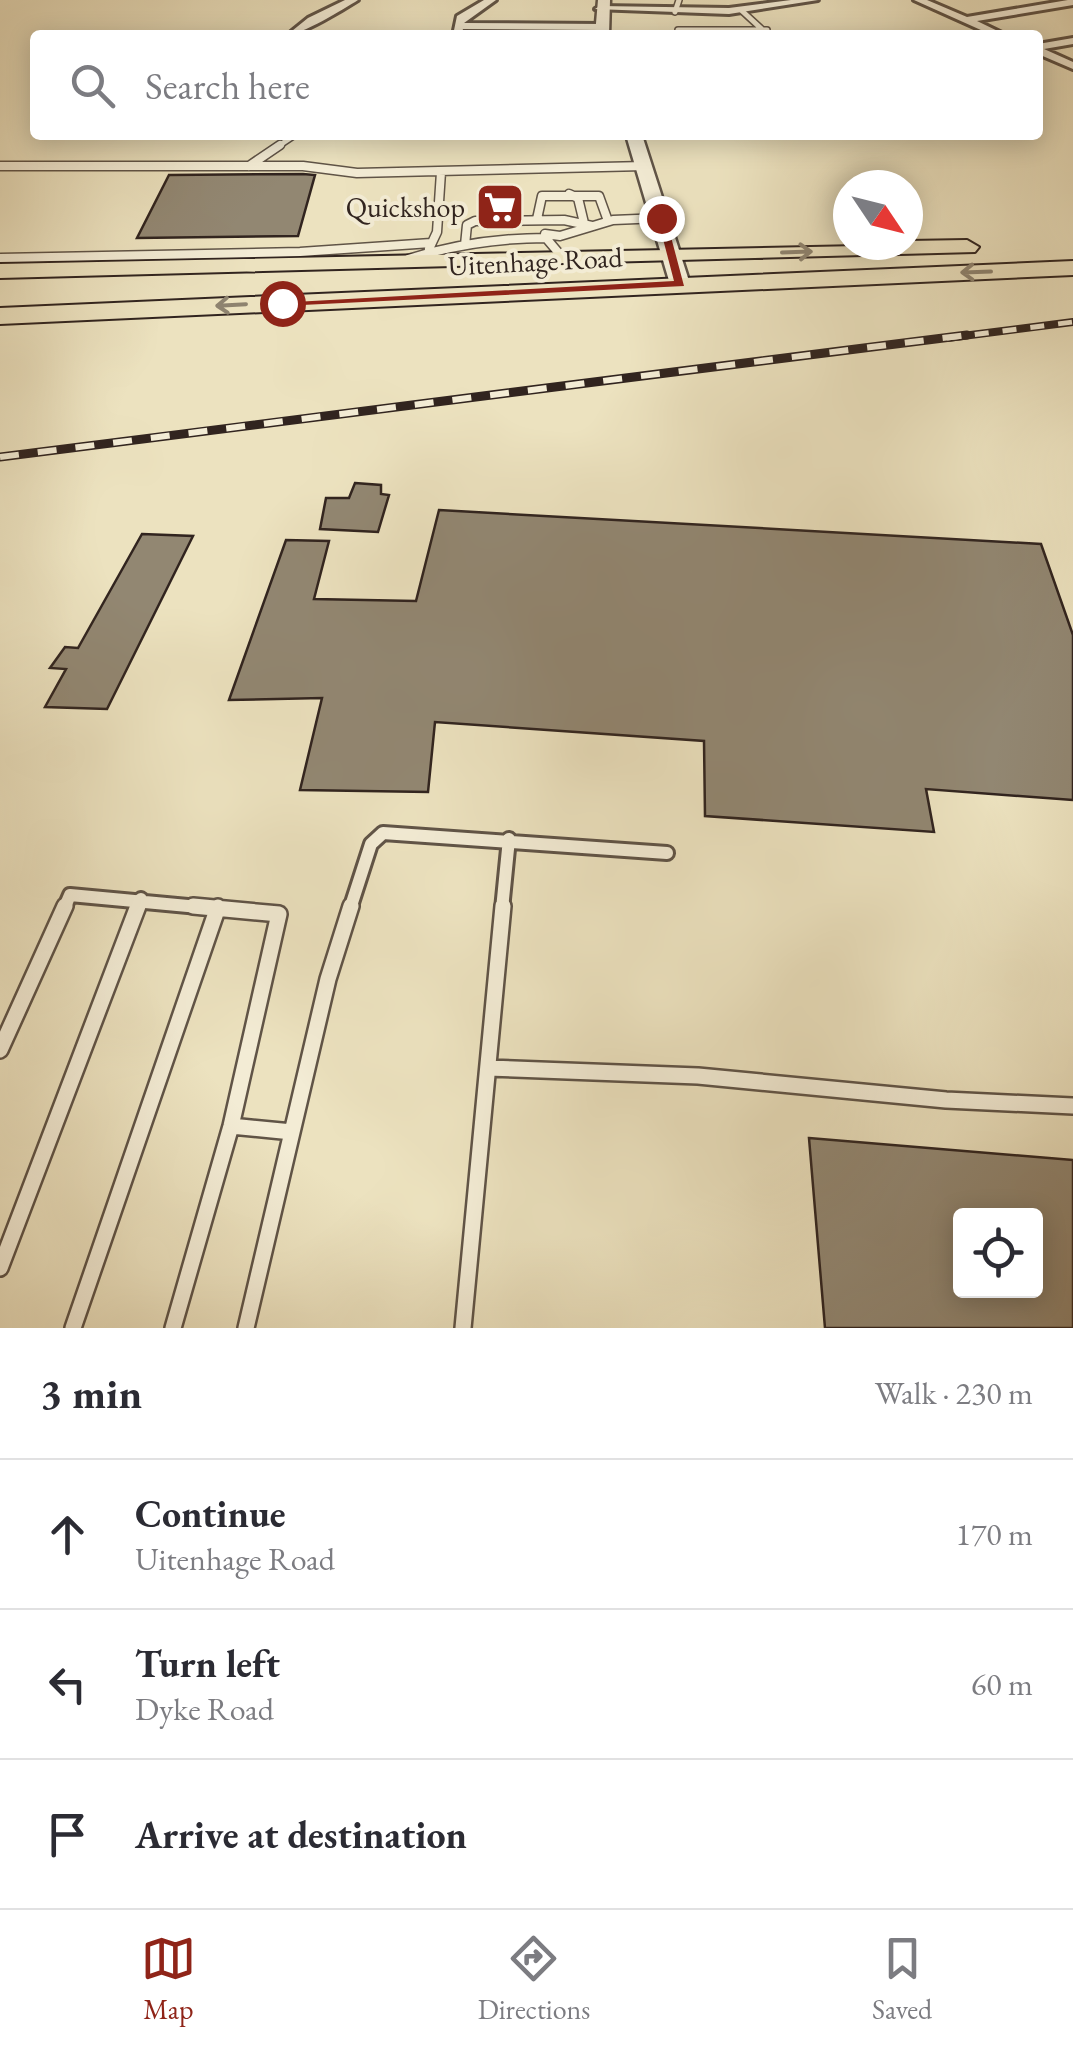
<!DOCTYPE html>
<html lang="en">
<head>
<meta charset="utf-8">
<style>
	:root { --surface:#fff; --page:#f7f7f7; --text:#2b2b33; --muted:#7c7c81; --line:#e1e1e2; --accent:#8f2418 }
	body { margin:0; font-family:"EB Garamond",serif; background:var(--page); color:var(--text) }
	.controls { position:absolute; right:30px; bottom:30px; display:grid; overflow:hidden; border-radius:10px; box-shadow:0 5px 25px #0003 }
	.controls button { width:90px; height:90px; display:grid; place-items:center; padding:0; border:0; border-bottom:2px solid var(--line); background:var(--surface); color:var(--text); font:50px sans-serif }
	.compass { position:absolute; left:833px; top:170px; width:90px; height:90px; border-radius:50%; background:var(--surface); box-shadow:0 5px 25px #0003; rotate:125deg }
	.stop { position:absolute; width:30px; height:30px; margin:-22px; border:8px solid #8f2418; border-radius:50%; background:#fff }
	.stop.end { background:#8f2418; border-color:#fff; box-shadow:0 2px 10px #0008 }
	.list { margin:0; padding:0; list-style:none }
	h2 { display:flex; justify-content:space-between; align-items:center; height:130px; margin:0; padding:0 40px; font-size:42px }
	h2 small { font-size:32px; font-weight:400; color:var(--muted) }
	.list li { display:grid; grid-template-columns:65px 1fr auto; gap:30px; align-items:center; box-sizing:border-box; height:150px; padding:0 40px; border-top:2px solid var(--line) }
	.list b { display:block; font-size:38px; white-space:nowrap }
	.list p { margin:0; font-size:32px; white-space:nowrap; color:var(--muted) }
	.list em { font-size:32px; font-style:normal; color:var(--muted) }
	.icon { flex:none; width:55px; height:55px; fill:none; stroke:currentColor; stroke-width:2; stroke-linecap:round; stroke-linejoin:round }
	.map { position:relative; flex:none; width:1073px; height:1328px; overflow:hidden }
	.search { position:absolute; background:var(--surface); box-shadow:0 5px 25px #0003; left:30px; right:30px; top:30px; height:110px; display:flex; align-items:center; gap:25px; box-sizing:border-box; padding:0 35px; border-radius:10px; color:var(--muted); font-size:38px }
	.sheet { height:580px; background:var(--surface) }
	nav { display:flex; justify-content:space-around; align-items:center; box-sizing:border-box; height:140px; border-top:2px solid var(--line); background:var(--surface); font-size:28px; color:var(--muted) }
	nav a { display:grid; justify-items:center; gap:5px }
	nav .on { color:var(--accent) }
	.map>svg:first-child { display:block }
</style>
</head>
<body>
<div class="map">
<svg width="1073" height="1328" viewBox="0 0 1073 1328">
	<rect width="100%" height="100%" fill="#ece2bf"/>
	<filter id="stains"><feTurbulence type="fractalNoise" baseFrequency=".002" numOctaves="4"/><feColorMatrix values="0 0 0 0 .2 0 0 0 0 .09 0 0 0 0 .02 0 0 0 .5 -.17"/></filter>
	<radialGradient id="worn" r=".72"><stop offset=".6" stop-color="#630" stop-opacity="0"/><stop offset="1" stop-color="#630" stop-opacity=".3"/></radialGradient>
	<path fill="#928772" stroke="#31241f" stroke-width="2.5" fill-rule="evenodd" d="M169 175 303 174 315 175 298 236 137 238Z
		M355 483 381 485V494L389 495 378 532 320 529 326 498H349Z
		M439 510 1041 544 1073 635V800L926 789 934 832 705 816 704 741 435 722 428 792 300 790 322 698 229 700 286 540 329 541 314 599 416 601Z
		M142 534 193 536 107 709 45 707 66 669 50 668 65 647 78 648Z
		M809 1138 1073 1160V1328H825ZM960 1216H1036V1290H960Z"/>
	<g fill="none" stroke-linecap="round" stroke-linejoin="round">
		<g stroke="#605447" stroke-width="8">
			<path id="service-far3" d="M741 10 766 33
				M675 12 679 0
				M678 30H767
				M277 147 295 135"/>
		</g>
		<g stroke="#605447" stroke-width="11">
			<path id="service-far2" d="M0 166H303L357 173 644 166
				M249 166 280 145
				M569 194 578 198 584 223
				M537 219 542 196H599L608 221
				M545 234 560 236 613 220 661 218
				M465 245 467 225 475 221 564 220 592 226
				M429 249 437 232 441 172
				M0 258 300 252 431 243
				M408 259C453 245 498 238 546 238L563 258"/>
		</g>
		<g stroke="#605447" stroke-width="18">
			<path id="service-far1" d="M64 909 70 895 220 909
				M137 909 141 899
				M350 909 371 844 383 833 667 853
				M502 909 509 839"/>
		</g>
		<g stroke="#605447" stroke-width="20">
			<path id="service" d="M0 1050 65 906
				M488 1068 698 1076 946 1100 1073 1106
				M231 1126 292 1132
				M0 1268 138 906
				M73 1328 218 907
				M173 1328 231 1126 279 914 193 906
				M246 1328 328 979 351 906
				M463 1328 503 906"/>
		</g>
		<g stroke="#605447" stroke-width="6">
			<path id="minor" d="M345 0H358C344 9 301 35 287 35L308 18Z
				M484 0H496L464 23 600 24 605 27 600 30 463 29 461 35H453L457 16Z
				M791 0H818L729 14 595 9 600 6 729 8Z
				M914 0H927L967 17 1068 0H1073V5L977 21 1006 35H992Z
				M1073 38V44L1044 49 1073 62V69L1038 54V44Z"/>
		</g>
		<g stroke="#605447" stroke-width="5">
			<path id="tertiary" d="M598 0H610L609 35H595Z
				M626 135H642L690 284 687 288 670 284Z"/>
		</g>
		<g stroke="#31241f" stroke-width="4">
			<path id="primary" d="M967 240 979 247 975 252 0 278V264L908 245V241Z
				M1073 261V275L0 324V308Z"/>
		</g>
		<use href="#service-far3" stroke="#f3ecd5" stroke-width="5"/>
		<use href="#service-far2" stroke="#f3ecd5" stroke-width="8"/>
		<use href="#service-far1" stroke="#f3ecd5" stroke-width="12"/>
		<use href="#service" stroke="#f3ecd5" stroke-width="15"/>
		<use href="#minor" fill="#f3ecd5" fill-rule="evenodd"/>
		<use href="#tertiary" fill="#f3ecd5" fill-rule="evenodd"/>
		<use href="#primary" fill="#ece2bf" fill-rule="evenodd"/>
		<g stroke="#31241f" stroke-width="8">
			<path id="rail-far1" d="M947 338 1073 322"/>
		</g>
		<g stroke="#31241f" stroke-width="9">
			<path id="rail" d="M0 457 967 335"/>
		</g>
		<use href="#rail-far1" stroke="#f3ecd5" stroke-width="5" stroke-dasharray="14" stroke-linecap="butt"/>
		<use href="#rail" stroke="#f3ecd5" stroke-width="6" stroke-dasharray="19" stroke-linecap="butt"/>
	</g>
	<defs><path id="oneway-shaft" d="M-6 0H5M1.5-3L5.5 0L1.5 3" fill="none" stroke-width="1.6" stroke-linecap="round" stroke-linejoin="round" transform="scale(2.5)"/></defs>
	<g stroke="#8e836f">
		<use href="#oneway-shaft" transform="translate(797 252) rotate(-2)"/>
		<use href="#oneway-shaft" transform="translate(976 272) rotate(178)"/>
		<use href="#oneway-shaft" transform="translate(231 305) rotate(177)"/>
	</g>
	<path fill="#8f2418" d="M657 216 666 218 684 286 282 306 276 303 674 281Z"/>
	<defs>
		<g id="supermarket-square" transform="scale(2.5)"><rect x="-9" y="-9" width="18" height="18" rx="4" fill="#8f2418" stroke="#f3ecd5"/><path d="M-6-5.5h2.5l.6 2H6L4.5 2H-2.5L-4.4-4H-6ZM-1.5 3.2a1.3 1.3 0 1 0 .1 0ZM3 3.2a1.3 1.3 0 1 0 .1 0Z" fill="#fff"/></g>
	</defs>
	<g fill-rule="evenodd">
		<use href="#supermarket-square" x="500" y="207"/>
	</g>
	<g text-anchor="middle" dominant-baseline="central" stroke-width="8" stroke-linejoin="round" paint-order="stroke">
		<g font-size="28" fill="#31241f" stroke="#f3ecd5" text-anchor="end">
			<text x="465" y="207">Quickshop</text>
		</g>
		<g font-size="28" fill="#31241f" stroke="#f3ecd5">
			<text transform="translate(535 261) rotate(-3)">Uitenhage Road</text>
		</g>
	</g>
	<rect width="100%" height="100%" filter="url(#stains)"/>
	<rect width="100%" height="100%" fill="url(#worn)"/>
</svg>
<div class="controls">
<button><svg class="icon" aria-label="locate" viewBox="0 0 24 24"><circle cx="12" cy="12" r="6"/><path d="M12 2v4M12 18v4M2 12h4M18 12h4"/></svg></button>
</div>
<svg class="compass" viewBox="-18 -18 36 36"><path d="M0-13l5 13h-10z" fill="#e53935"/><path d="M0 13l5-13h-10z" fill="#7c7c81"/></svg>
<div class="stop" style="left:282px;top:303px"></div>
<div class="stop end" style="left:661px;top:218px"></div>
<div class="search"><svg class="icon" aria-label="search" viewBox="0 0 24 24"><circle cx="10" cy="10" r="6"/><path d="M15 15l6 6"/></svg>Search here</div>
</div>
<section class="sheet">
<h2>3 min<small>Walk · 230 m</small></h2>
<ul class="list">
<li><svg class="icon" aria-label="ahead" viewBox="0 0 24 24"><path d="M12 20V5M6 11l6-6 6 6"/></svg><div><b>Continue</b><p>Uitenhage Road</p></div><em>170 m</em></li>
<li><svg class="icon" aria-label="left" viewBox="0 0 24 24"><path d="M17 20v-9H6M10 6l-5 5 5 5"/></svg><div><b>Turn left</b><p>Dyke Road</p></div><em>60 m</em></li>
<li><svg class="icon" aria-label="arrive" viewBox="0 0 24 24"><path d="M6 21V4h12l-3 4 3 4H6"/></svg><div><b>Arrive at destination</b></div></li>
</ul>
</section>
<nav>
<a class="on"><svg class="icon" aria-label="map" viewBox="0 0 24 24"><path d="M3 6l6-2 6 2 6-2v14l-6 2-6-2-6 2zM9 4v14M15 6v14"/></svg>Map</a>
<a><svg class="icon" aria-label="directions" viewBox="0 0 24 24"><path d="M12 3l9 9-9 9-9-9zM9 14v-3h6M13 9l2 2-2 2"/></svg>Directions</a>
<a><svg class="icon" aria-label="saved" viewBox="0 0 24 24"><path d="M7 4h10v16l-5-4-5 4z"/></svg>Saved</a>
</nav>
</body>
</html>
